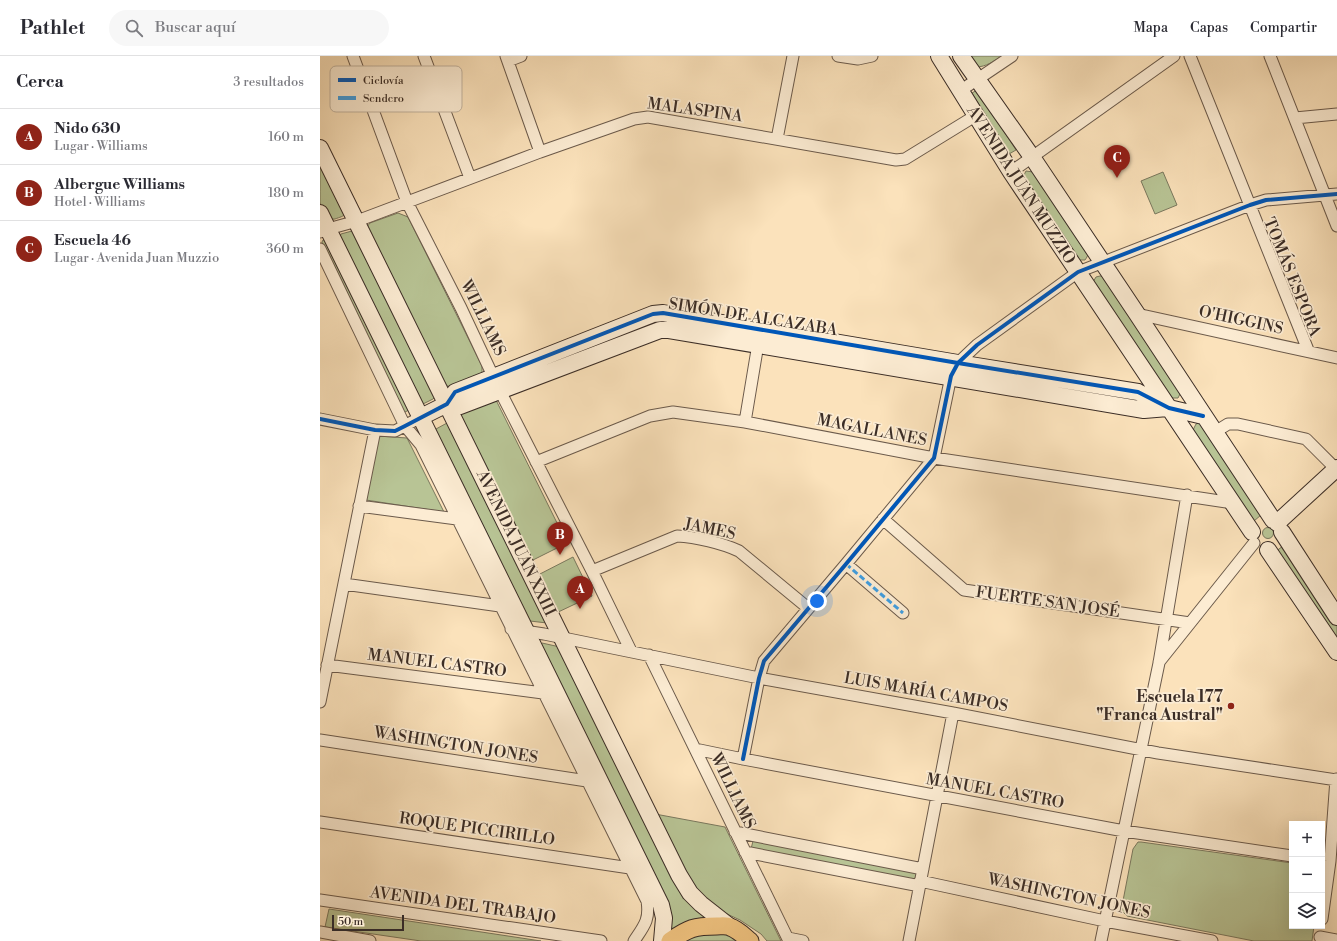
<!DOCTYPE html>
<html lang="es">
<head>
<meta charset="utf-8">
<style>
	:root { --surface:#fff; --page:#f7f7f7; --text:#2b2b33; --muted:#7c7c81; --line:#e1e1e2; --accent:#8f2418 }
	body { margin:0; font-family:"Libre Bodoni",serif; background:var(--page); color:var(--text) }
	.controls { position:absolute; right:12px; bottom:12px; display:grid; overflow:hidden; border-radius:0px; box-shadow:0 4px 16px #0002 }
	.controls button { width:36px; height:36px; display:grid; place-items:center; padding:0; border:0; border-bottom:1px solid var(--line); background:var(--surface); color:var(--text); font:20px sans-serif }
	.scale { position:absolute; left:12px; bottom:10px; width:72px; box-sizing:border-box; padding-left:4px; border:2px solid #3b2d26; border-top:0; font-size:11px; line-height:14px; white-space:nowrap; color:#3b2d26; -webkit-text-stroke:3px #fcecd3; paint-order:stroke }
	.you { position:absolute; left:497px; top:545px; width:14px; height:14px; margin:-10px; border:3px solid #fff; border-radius:50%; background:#1a73e8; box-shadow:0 0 0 6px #1a73e833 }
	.badge { display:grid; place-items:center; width:26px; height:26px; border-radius:50%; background:var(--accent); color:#fff; font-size:13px; font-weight:700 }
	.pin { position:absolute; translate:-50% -33px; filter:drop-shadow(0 1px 2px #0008) }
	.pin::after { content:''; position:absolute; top:21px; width:14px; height:12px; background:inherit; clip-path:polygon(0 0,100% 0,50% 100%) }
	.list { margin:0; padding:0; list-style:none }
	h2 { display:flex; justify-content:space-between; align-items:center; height:52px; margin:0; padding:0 16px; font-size:17px }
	h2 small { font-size:13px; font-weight:400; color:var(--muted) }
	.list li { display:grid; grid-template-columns:26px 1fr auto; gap:12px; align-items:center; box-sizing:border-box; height:56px; padding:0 16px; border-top:1px solid var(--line) }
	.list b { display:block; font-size:15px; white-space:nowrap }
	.list p { margin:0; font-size:13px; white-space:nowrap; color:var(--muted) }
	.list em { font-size:13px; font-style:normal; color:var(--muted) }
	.icon { flex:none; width:22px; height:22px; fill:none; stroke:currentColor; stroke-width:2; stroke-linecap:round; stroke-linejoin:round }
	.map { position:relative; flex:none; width:1017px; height:885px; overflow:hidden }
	header { display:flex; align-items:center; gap:24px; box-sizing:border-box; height:56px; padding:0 20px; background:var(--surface); border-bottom:1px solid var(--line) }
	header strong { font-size:19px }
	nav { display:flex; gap:22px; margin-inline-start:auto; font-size:14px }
	.search { width:280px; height:36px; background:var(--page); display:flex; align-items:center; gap:10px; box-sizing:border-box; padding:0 14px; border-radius:22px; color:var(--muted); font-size:15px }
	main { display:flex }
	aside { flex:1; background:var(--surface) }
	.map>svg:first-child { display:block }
</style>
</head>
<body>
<header>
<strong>Pathlet</strong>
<div class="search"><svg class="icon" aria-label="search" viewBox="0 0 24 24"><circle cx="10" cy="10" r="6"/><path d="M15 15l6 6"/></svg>Buscar aquí</div>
<nav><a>Mapa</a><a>Capas</a><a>Compartir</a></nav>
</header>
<main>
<aside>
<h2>Cerca<small>3 resultados</small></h2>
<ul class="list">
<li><span class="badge">A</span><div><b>Nido 630</b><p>Lugar · Williams</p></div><em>160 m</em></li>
<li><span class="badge">B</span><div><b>Albergue Williams</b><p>Hotel · Williams</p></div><em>180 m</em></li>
<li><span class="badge">C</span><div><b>Escuela 46</b><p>Lugar · Avenida Juan Muzzio</p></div><em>360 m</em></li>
</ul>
</aside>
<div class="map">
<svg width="1017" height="885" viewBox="0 0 1017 885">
	<rect width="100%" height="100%" fill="#fbe2bb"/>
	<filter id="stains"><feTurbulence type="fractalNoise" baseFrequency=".005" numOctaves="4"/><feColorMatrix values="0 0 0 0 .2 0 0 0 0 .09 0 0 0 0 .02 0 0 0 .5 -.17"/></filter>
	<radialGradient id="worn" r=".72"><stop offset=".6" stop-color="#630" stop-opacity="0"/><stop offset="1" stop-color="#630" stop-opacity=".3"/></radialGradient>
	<path fill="#b8c495" stroke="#7a785e" d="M648 0H682C674 5 666 11 656 11Z
		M657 34 696 94 689 98 652 37Z
		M0 102 26 157C23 161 20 161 15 163 7 165 1 153 0 146 0 133 0 116 0 102Z
		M706 115 713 116 768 198 767 201 765 204H759L704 122V119Z
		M843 116 857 149 835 158 821 125Z
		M78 157 88 161 162 310V317L131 331 124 329 46 172 50 167Z
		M32 175H35L116 340 113 343 103 348 101 347 19 181 21 178Z
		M3 184H6L90 353 87 355 85 356 82 354 2 189V186Z
		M780 220H783L859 334 860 338 858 342H853L850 340 773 226 776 221Z
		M174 340 247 487 209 506 136 359Z
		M127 367 227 567 210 565 115 375 116 373Z
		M879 367 881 368 941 459 934 465 873 374 876 368Z
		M58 380 87 382 124 456 46 444Z
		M942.5 477a5.5 5.5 0 1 1 11 0a5.5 5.5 0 1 1-11 0Z
		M963 490 1017 570V584L955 496Z
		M253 501 272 540 234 558 216 520Z
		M222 587 240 591 388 861 351 880 220 589Z
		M335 758 405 771 461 885H447L441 878 420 864 394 852 377 835Z
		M433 785 596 817 595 825 431 793Z
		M818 786H821L972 807V870H994L992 885H934L807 860 802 855V850L813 793Z
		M9 853 221 885H101L5 871Z
		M404 876 420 885H357L360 882Z"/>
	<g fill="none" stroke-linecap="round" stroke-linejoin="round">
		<g stroke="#6b5a4b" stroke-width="13">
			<path id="street" d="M33 0 87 146 141 252 180 335 272 515 311 595
				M104 0 150 122
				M186 0 220 96
				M518 0 538 3 552 0
				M870 0 988 294
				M950 0 1017 170
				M188 5 201 0
				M640 35 692 0
				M975 62 1017 58
				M457 83 473 0
				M691 116 854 0
				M0 176 8 173 37 165 220 96 314 63 328 61 576 104 585 103 655 60
				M0 193 85 370 101 389 327 845C330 864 324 870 314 885
				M817 258 1017 302
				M0 363 55 374 75 375 101 361
				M425 366 439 282
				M895 376 908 368H918L986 383 1016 413
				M216 406 330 360 353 356 425 366 614 402 913 447
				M39 450 137 463
				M563 463 644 534 870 567
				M526 508 583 557
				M272 515 357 480C376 481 402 487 419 495L488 552
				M24 528 180 550
				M191 573 224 578 439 622 633 657 838 697 1017 724
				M329 599 469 885
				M839 606 934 487
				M7 609 223 637
				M0 646 55 374
				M0 684 267 725
				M375 693 423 703 804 775 972 800
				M423 703 439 622 444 605 526 508 614 402 631 320 638 307 657 289 758 216 930 149 946 144 1017 138
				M0 766 310 812
				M415 776 603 813
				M425 796 600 830
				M600 825 785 865 892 885
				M0 844 281 885
				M1002 863 1010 805 1016 723
				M0 876 50 885
				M1000 881 1017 884
				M468 882 483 885
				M589 885 633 657
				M781 885 839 607 867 439"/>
		</g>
		<g stroke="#3b2d26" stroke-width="18">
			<path id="secondary" d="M619 0 691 116 932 476
				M641 0 712 101 817 258 953 464
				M0 92 359 819 370 837 381 848 409 870
				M0 157 341 849 344 862 342 885
				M127 348 140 350 340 274H349L824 354 848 352
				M101 361 127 348 135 336 333 258 343 257 638 307 818 336 849 352 883 360
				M957 467 1017 412
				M962 476 1017 561
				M948 494 1017 596"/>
		</g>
		<g stroke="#3b2d26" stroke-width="19">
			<path id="primary" d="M350 885C369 872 374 870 397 870 401 870 406 869 410 871 417 873 424 880 430 885"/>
		</g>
		<use href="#street" stroke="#fcecd3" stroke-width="11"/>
		<use href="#secondary" stroke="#fcecd3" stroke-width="16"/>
		<use href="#primary" stroke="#eec17e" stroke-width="17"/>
		<path stroke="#3f9de0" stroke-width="3" stroke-dasharray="6 3" stroke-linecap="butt" d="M526 508 583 557"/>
		<g stroke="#fcecd3" stroke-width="6">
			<path id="cycleway" d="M0 363 55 374 75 375 85 370 127 348 135 336 333 258 343 257 638 307 818 336 849 352 883 360
				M423 703 439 622 444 605 526 508 614 402 631 320 638 307 657 289 758 216 930 149 946 144 1017 138"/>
		</g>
		<use href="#cycleway" stroke="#0057b8" stroke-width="4"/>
	</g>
	<circle fill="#8f2418" stroke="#fcecd3" stroke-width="1.5" cx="911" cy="650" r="4"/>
	<g text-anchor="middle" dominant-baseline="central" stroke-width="3.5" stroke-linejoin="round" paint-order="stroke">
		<g font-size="16" fill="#3b2d26" stroke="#fcecd3">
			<text transform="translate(375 54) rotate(8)">MALASPINA</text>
			<text transform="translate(701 129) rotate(57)">AVENIDA JUAN MUZZIO</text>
			<text transform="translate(972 221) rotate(68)">TOMÁS ESPORA</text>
			<text transform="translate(433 261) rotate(9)">SIMÓN DE ALCAZABA</text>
			<text transform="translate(163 262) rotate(64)">WILLIAMS</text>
			<text transform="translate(921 264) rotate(12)">O'HIGGINS</text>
			<text transform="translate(552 374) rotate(11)">MAGALLANES</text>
			<text transform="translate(390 473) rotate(12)">JAMES</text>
			<text transform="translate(196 487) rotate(64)">AVENIDA JUAN XXIII</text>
			<text transform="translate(728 546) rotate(8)">FUERTE SAN JOSÉ</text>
			<text transform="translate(117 607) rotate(7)">MANUEL CASTRO</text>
			<text transform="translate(606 636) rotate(10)">LUIS MARÍA CAMPOS</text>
			<text transform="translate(136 689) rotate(9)">WASHINGTON JONES</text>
			<text transform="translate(413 735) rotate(64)">WILLIAMS</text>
			<text transform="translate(675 735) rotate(10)">MANUEL CASTRO</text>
			<text transform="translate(157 773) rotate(8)">ROQUE PICCIRILLO</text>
			<text transform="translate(749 840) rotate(12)">WASHINGTON JONES</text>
			<text transform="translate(143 849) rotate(8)">AVENIDA DEL TRABAJO</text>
		</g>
		<g font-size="16" font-weight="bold" fill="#3b2d26" stroke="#fcecd3" text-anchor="end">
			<text x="903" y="641">Escuela 177<tspan x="903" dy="18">"Franca Austral"</tspan></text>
		</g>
	</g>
	<rect x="10" y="10" width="132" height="46" rx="6" fill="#fcecd3" stroke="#c2b39f" stroke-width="1"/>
	<rect x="18" y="22" width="18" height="4" fill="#0057b8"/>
	<rect x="18" y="40" width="18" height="4" fill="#3f9de0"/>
	<g font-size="11" fill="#3b2d26">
		<text x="43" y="28">Ciclovía</text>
		<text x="43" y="46">Sendero</text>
	</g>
	<rect width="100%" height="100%" filter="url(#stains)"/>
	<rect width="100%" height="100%" fill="url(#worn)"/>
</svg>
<div class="controls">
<button>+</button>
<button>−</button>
<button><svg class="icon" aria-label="layers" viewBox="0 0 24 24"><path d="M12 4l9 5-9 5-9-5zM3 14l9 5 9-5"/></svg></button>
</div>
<div class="scale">50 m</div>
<div class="you"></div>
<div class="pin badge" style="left:260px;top:553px">A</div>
<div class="pin badge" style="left:240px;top:499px">B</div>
<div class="pin badge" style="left:797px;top:122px">C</div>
</div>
</main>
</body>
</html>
